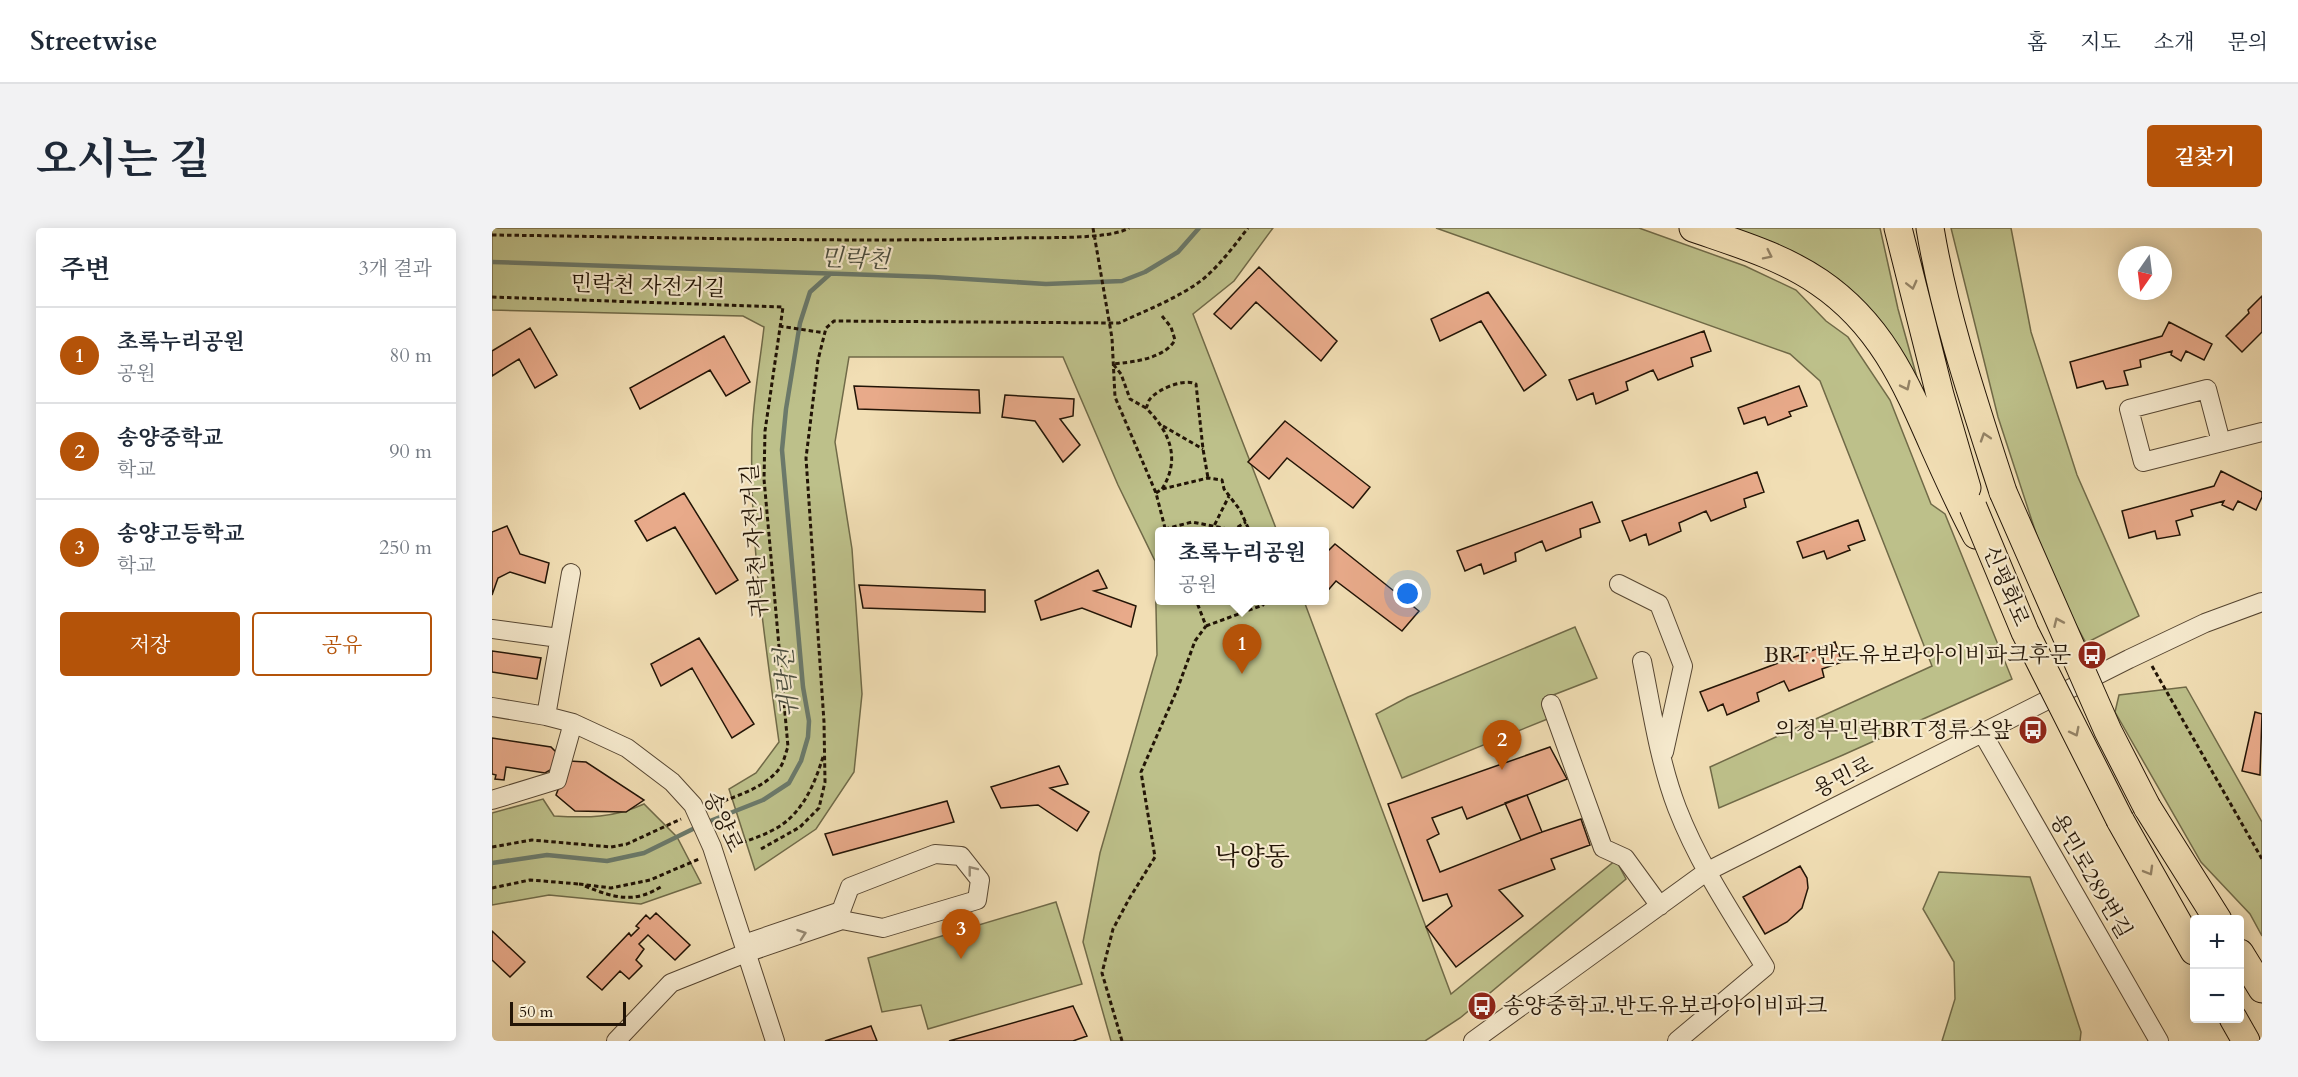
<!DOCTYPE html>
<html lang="ko">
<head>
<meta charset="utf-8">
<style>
	:root { --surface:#fff; --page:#f2f2f3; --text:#1f2937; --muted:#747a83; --line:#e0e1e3; --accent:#b45309 }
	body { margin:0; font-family:Cardo,"Noto Serif KR",serif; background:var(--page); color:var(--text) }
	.controls { position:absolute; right:18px; bottom:18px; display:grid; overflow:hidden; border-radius:6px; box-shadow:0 3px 15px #0003 }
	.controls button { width:54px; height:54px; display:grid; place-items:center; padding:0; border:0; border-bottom:2px solid var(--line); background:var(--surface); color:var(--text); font:30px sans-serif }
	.compass { position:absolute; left:1626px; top:18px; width:54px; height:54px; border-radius:50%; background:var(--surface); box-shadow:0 3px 15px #0003; rotate:194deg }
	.scale { position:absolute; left:18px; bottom:15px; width:116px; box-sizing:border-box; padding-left:6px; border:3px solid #221406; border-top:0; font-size:16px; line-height:21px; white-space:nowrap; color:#221406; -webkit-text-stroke:4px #f6eace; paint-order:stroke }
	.you { position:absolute; left:916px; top:366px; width:21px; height:21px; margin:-15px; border:4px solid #fff; border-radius:50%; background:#1a73e8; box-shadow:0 0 0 9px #1a73e833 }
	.badge { display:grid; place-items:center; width:39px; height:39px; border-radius:50%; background:var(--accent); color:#fff; font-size:20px; font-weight:700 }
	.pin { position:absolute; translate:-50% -50px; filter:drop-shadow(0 2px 3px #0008) }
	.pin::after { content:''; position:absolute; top:32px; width:21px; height:18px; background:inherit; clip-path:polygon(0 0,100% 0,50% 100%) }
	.popup { position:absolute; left:663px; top:299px; width:174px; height:78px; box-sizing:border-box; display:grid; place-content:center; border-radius:6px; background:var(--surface); filter:drop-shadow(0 2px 4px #0005); font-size:20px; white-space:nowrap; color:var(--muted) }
	.popup b { font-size:22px; color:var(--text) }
	.popup::after { content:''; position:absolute; left:50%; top:100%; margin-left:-12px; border:12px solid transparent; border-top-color:var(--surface) }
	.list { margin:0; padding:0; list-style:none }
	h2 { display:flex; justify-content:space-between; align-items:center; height:78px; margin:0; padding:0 24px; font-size:26px }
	h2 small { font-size:20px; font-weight:400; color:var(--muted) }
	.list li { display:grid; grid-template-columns:39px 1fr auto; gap:18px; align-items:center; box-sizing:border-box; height:96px; padding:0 24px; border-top:2px solid var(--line) }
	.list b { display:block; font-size:22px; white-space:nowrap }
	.list p { margin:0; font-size:20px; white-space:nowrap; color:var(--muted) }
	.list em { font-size:20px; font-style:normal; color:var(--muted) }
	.actions { display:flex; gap:12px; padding:18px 24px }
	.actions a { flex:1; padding:14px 0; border:2px solid var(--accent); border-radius:6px; text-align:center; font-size:21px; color:var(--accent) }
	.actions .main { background:var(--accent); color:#fff }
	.map { position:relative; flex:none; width:1770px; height:813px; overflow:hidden; border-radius:6px }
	header { display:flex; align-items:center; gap:36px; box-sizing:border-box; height:84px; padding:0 30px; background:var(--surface); border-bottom:2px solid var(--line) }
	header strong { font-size:28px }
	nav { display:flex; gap:33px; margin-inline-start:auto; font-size:21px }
	.intro { display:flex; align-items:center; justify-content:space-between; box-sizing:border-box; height:144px; padding:0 36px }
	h1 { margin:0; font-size:42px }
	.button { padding:15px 27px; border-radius:6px; background:var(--accent); color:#fff; font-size:21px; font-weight:700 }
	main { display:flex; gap:36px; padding:0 36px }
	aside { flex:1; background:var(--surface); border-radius:6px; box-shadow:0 3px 15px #0003 }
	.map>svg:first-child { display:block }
</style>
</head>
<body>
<header>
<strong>Streetwise</strong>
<nav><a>홈</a><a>지도</a><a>소개</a><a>문의</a></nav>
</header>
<div class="intro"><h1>오시는 길</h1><a class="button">길찾기</a></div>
<main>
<aside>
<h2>주변<small>3개 결과</small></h2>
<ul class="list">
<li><span class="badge">1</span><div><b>초록누리공원</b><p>공원</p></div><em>80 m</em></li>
<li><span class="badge">2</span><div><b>송양중학교</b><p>학교</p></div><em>90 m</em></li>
<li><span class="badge">3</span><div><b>송양고등학교</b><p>학교</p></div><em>250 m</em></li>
</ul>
<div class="actions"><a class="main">저장</a><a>공유</a></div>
</aside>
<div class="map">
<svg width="1770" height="813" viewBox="0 0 1770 813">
	<rect width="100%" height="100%" fill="#f1deb4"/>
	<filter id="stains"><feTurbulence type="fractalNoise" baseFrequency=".00333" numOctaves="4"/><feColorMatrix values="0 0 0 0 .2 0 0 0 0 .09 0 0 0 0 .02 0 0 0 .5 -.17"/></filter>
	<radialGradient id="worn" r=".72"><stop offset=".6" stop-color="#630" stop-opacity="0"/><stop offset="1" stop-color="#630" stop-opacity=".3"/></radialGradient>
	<path fill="#bdc08a" stroke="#706a48" stroke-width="1.5" d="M0 0H781L742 53 701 86 785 303 668 304V372L812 373 959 766 1124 632 1134 651 968 790 933 813H619L591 714 608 625 665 427 663 333 626 257 571 129H357L343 214 360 321 370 466 362 544 324 601 263 642 237 561 264 545 287 514C273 413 257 311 260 208 261 172 268 135 272 99L251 88 0 82Z
		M944 0H1147L1253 38 1304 62 1334 93 1356 109 1398 172 1439 276 1453 286 1520 451 1351 527 1227 580 1218 539 1440 438 1328 153 1298 126Z
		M1221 0H1388L1406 81 1432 175 1386 101Z
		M1459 0H1519L1539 104 1585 247 1647 388 1594 415 1559 351 1506 189Z
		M1083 399 1105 450 1051 471 1058 490 910 550 884 486 916 469Z
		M1694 459 1770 594V708L1758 686 1709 634 1623 484 1627 467Z
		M51 571 62 588C96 590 121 590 152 576L185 609 209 655 149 676 57 667 0 677V585Z
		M1447 644 1538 649 1589 804 1588 813H1450L1463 771 1462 734 1431 681Z
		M564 674 590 756 436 801 429 777 390 784 376 730Z"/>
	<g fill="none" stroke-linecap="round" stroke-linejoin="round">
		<path stroke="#6b796a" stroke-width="4.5" d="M0 34 442 49 554 56 630 53 653 44 686 24 707 0
			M213 595 271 572 297 555 309 533 316 509 317 493 311 459 290 222 294 181 308 95 318 64 338 46
			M0 635 55 627 115 633 152 625 205 599"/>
	</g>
	<path fill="#e8aa8a" stroke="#221406" stroke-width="1.5" d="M767 39 845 113 829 133 764 74 739 101 722 86Z
		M996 64 1054 147 1032 163 989 93 948 113 939 91Z
		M1770 68V104L1750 124 1734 108 1757 85 1756 82Z
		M1677 94 1720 116 1712 132 1694 123 1689 133 1679 127 1680 123 1648 132 1649 139 1632 143 1636 157 1614 161 1611 153 1585 160 1578 134 1670 108Z
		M38 100 65 147 43 160 27 131 0 148V123Z
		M1212 103 1219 123 1199 130 1201 138 1166 152 1161 142 1134 154 1136 162 1104 176 1101 165 1085 172 1077 152Z
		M232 108 258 154 234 168 218 142 148 181 138 160Z
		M362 158 487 162 488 185 366 181Z
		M1307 158 1315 178 1297 184 1299 188 1276 197 1273 189 1252 196 1246 180Z
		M513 167 582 171 581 188 568 191 588 217 571 234 543 193 510 189Z
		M793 193 878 259 861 280 795 230 777 251 756 234Z
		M1729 243 1770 264V269L1764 282 1746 273 1741 282 1730 277 1732 273 1699 282 1701 288 1684 293 1688 307 1665 311 1663 303 1637 310 1630 283 1722 258Z
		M1265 244 1272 264 1252 271 1254 279 1219 293 1214 283 1187 295 1189 303 1157 317 1154 306 1138 313 1130 293Z
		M192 265 246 352 224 366 183 299 155 313 143 293Z
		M1100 274 1108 294 1088 301 1089 309 1054 323 1050 313 1023 325 1024 333 992 346 989 336 973 343 965 323Z
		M1366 292 1373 312 1356 318 1358 322 1335 331 1332 323 1311 330 1305 314Z
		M15 298 28 326 57 335 53 355 18 344 6 350 0 367V304Z
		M843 316 927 383 910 403 844 353 832 367V327Z
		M606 342 615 360 602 363 644 378 639 399 590 380 549 392 543 373Z
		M367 357 493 362V384L371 380Z
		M207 410 262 496 240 510 200 440 169 458 159 436Z
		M1343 414 1350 434 1330 441 1332 449 1297 463 1292 453 1265 465 1267 473 1235 487 1231 476 1216 483 1208 464Z
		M0 423 49 430 45 451 0 444Z
		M1763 484 1770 486 1768 547 1750 543Z
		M0 510 59 519 64 524 60 541 53 545 14 539 12 552 3 551 4 547 0 546Z
		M1058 519 1075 551 975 591 970 579 940 590 947 606 935 612 948 644 1050 604 1089 591 1098 617 1059 631 1063 641 1007 662 1031 688 964 739 934 699 960 678 955 666 931 673 896 576Z
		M77 533 94 534 152 572 134 584 83 583 64 567Z
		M567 538 576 556 558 560 597 584 585 603 546 577 509 580 499 559Z
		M1035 567 1050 604 1029 612 1013 575Z
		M455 573 462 594 341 627 333 606Z
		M1308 638 1315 650 1316 660 1310 680 1295 694 1273 706 1251 669Z
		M164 685 198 717 183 732 156 707 147 716 152 721 144 732 150 738 137 751 128 743 110 762 95 749 137 705 139 708 147 700 144 698 154 687 158 691Z
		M0 703 33 734 18 749 0 732Z
		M581 778 595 808 581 813H457Z
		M379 798 385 813H333Z"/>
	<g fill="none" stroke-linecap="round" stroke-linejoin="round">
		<g stroke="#564632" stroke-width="20">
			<path id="minor" d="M1729 214 1715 161 1637 181 1651 234 1770 204
				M1127 356 1167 376 1191 438 1172 524
				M0 401 67 410
				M1150 433C1160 482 1167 533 1185 580 1207 637 1241 687 1273 739L1185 813
				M1059 476 1111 620 1133 630 1168 678
				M0 479 54 488 81 495 135 520 180 554 201 577 220 619 283 813
				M54 488 79 345
				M1491 506 1667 813
				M0 572 65 552 81 495
				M124 813 179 755 254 725 350 692 391 700 485 672 488 652 469 628 443 626 358 659 349 683 252 716
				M981 813 1214 644 1637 431 1713 395 1770 374"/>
		</g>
		<g stroke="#221406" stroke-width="29">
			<path id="highway" d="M1201 0C1244 15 1289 28 1327 54 1389 96 1414 155 1443 221 1456 250 1469 279 1484 307
				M1406 0 1448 167 1475 260
				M1438 0C1453 90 1483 177 1511 264
				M1655 579 1726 692
				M1628 592 1702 723
				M1748 725 1770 761
				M1741 790 1754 813"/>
		</g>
		<path stroke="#221406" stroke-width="3" stroke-dasharray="4.5 3" stroke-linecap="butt" d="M601 0 620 110 623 169 664 265 674 304
			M0 7C175 9 350 15 524 10 550 9 617 12 637 0
			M0 69 291 79 273 203 272 251 296 519C293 526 292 535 287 541 272 561 240 569 217 579
			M287 98 333 105
			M654 180 638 171 629 146 621 136C641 134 672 131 683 112L679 99 670 88
			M671 198 711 221
			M670 261C689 231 678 204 654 180 656 177 656 173 658 171 666 161 692 150 704 156L711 221 716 250
			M664 265 670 261 716 250 730 252 732 261 748 282 758 304
			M673 301 700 294 741 302 754 294
			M721 304V300L737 268
			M714 398 771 377 769 372
			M1660 438 1770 631
			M0 619 40 612 119 619 135 616 189 591
			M236 620C250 614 266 610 279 603 309 589 322 558 331 529
			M269 621 308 599 327 580 333 554 332 494 314 230 326 132 334 100 342 93 627 95C655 82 686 70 710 52 728 37 742 18 756 0
			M87 656 119 660 158 652 207 631
			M93 658C122 670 143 676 170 658
			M0 660 38 652 87 656
			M630 813 610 745 621 701 637 671 663 629 649 544 685 462 703 413 714 398 704 372"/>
		<use href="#minor" stroke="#f6eace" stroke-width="18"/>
		<use href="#highway" stroke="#f1deb4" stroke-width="27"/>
		<g stroke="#221406" stroke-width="29" stroke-linecap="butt">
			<path id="highway-bridge" d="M1511 264 1616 503 1655 579
				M1481 279 1533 404 1628 592"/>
		</g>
		<use href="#highway-bridge" stroke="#f1deb4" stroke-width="27"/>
	</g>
	<defs><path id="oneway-chevron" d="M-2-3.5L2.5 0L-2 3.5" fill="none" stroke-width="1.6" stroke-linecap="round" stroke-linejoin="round" transform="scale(1.5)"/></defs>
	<g stroke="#948366">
		<use href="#oneway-chevron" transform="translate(1276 27) rotate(26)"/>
		<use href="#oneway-chevron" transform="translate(1420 57) rotate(76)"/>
		<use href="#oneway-chevron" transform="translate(1414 158) rotate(64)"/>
		<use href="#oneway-chevron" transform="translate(1493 209) rotate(-108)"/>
		<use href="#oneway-chevron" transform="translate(1566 394) rotate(-114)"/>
		<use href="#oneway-chevron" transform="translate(1583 504) rotate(63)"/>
		<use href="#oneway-chevron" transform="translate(1657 643) rotate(60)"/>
	</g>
	<g stroke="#978a74">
		<use href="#oneway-chevron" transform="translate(480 642) rotate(-128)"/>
		<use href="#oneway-chevron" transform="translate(310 706) rotate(-19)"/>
	</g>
	<defs>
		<g id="bus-disc" transform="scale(1.5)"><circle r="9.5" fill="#8f2418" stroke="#f6eace"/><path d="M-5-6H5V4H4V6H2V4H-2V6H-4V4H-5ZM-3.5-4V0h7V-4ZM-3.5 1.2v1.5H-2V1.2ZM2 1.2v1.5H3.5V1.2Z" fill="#fff"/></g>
	</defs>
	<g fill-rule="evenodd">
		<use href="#bus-disc" x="1600" y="427"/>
		<use href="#bus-disc" x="1541" y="502"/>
		<use href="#bus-disc" x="990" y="778"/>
	</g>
	<g text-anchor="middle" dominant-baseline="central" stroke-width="4.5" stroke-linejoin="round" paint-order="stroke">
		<g font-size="22" fill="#221406" stroke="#f6eace">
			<text transform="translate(156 58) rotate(2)">민락천 자전거길</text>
			<text transform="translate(263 313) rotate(-94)">귀락천 자전거길</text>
			<text transform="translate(1514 358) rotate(67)">신평화로</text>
			<text transform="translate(1351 549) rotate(-27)">용민로</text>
			<text transform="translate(231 594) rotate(65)">송양로</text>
			<text transform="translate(1599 648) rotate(60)">용민로289번길</text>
		</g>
		<g font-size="22" fill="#221406" stroke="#f6eace" text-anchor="end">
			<text x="1579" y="427">BRT.반도유보라아이비파크후문</text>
			<text x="1520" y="502">의정부민락BRT정류소앞</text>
			<text x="1011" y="778" text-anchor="start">송양중학교.반도유보라아이비파크</text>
		</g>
		<g font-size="24" font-style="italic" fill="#4c4f40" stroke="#f6eace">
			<text transform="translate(363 31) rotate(2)">민락천</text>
			<text transform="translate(295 455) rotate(-95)">귀락천</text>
		</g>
		<g font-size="26" fill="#221406" stroke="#f6eace">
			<text x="760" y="628">낙양동</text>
		</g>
	</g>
	<rect width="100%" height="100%" filter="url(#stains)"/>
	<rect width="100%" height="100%" fill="url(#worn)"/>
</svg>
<div class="controls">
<button>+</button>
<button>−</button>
</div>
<svg class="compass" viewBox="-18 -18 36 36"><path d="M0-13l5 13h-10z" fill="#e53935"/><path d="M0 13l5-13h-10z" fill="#747a83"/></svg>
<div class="scale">50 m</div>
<div class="you"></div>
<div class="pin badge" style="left:750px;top:446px">1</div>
<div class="popup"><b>초록누리공원</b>공원</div>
<div class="pin badge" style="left:1010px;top:542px">2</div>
<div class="pin badge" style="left:469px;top:731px">3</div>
</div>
</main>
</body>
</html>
